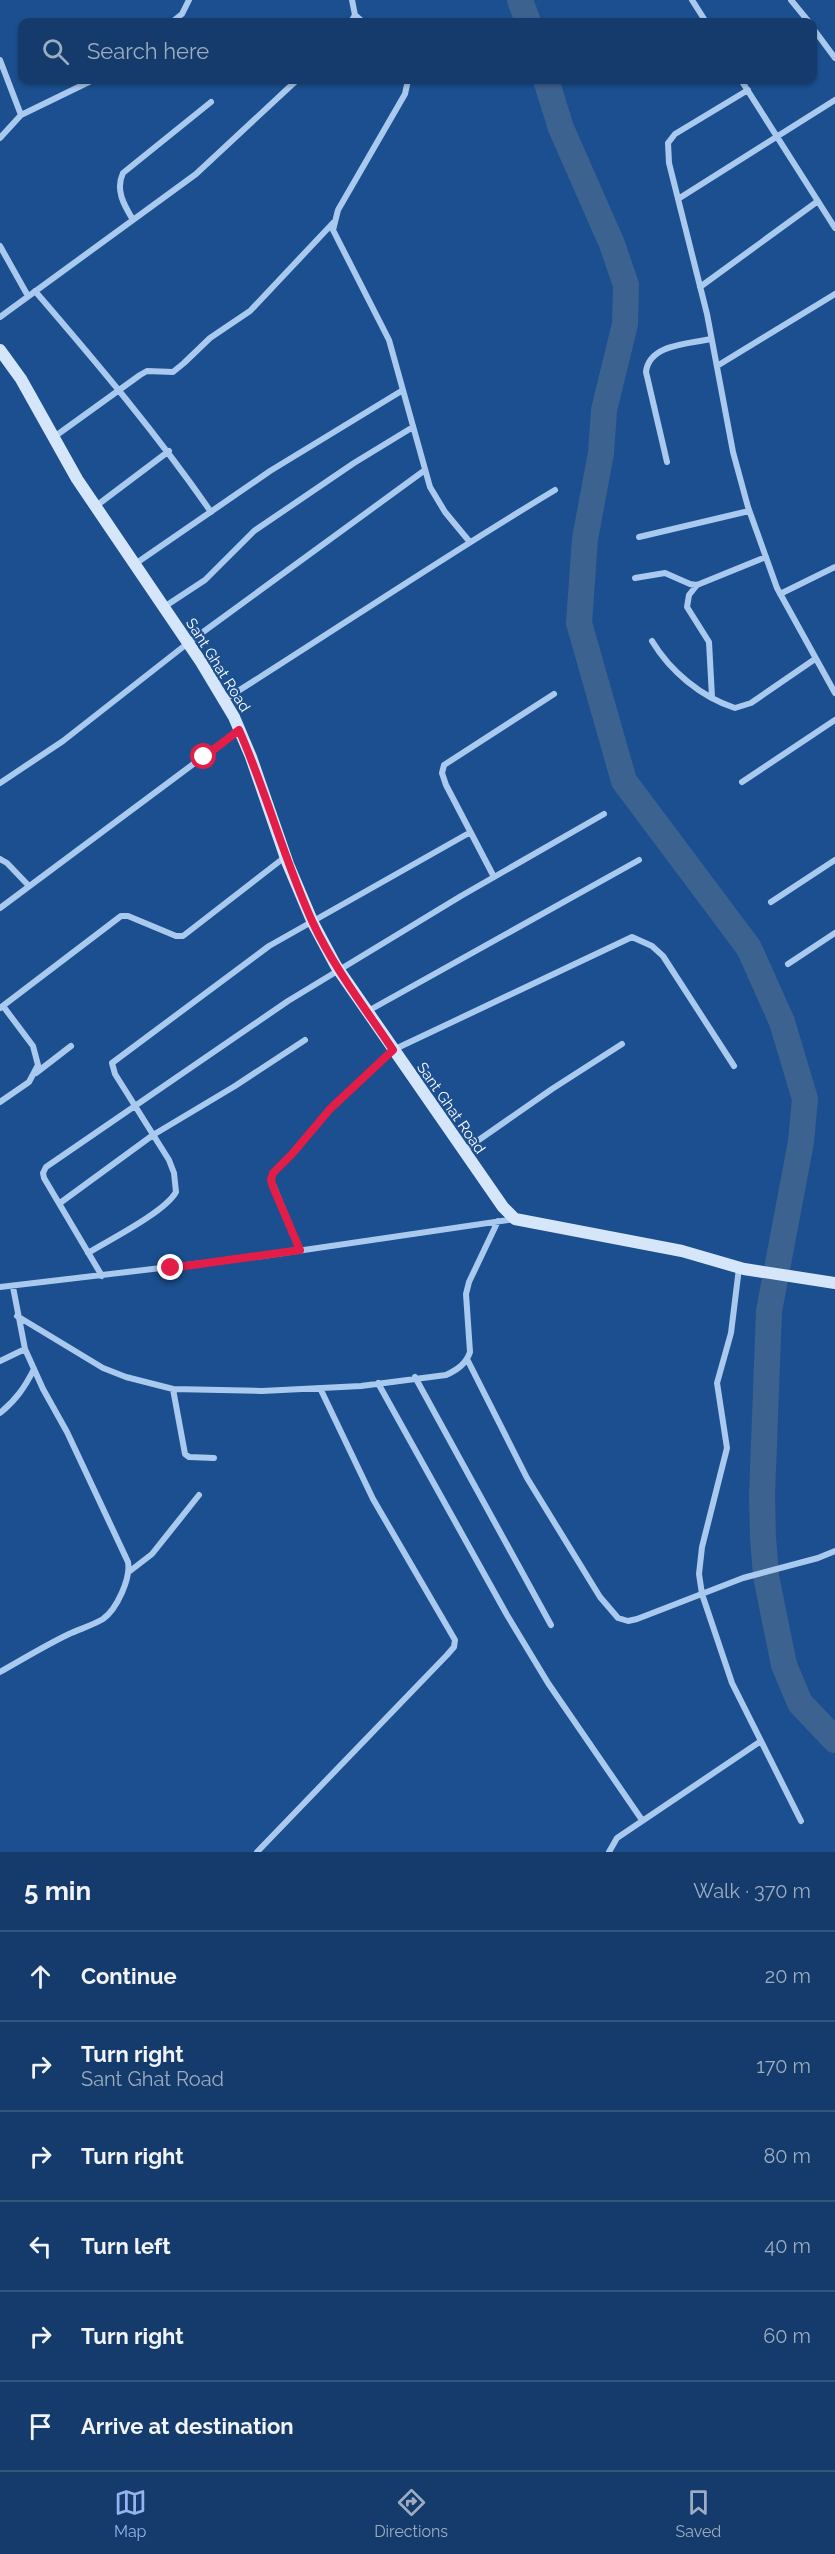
<!DOCTYPE html>
<html lang="en">
<head>
<meta charset="utf-8">
<style>
	:root { --surface:#143b6b; --page:#1d4271; --text:#f1f3f6; --muted:#9dadc1; --line:#33557e; --accent:#95b2f1 }
	body { margin:0; font-family:Raleway,sans-serif; background:var(--page); color:var(--text) }
	.stop { position:absolute; width:18px; height:18px; margin:-14px; border:4px solid #e11d48; border-radius:50%; background:#fff }
	.stop.end { background:#e11d48; border-color:#fff; box-shadow:0 2px 6px #0008 }
	.list { margin:0; padding:0; list-style:none }
	h2 { display:flex; justify-content:space-between; align-items:center; height:78px; margin:0; padding:0 24px; font-size:26px }
	h2 small { font-size:20px; font-weight:400; color:var(--muted) }
	.list li { display:grid; grid-template-columns:39px 1fr auto; gap:18px; align-items:center; box-sizing:border-box; height:90px; padding:0 24px; border-top:2px solid var(--line) }
	.list b { display:block; font-size:22px; white-space:nowrap }
	.list p { margin:0; font-size:20px; white-space:nowrap; color:var(--muted) }
	.list em { font-size:20px; font-style:normal; color:var(--muted) }
	.icon { flex:none; width:33px; height:33px; fill:none; stroke:currentColor; stroke-width:2; stroke-linecap:round; stroke-linejoin:round }
	.map { position:relative; flex:none; width:835px; height:1852px; overflow:hidden }
	.search { position:absolute; background:var(--surface); box-shadow:0 2px 4px #0004; left:18px; right:18px; top:18px; height:66px; display:flex; align-items:center; gap:15px; box-sizing:border-box; padding:0 21px; border-radius:12px; color:var(--muted); font-size:22px }
	.sheet { height:618px; background:var(--surface) }
	nav { display:flex; justify-content:space-around; align-items:center; box-sizing:border-box; height:84px; border-top:2px solid var(--line); background:var(--surface); font-size:16px; color:var(--muted) }
	nav a { display:grid; justify-items:center; gap:3px }
	nav .on { color:var(--accent) }
	.map>svg:first-child { display:block }
</style>
</head>
<body>
<div class="map">
<svg width="835" height="1852" viewBox="0 0 835 1852">
	<rect width="100%" height="100%" fill="#1b4f8f"/>
	<g fill="none" stroke-linecap="round" stroke-linejoin="round">
		<path stroke="#3c6290" stroke-width="26" d="M520 0 528 22
			M546 80 561 128 612 244 626 285 625 324 604 410 601 453 585 539 579 623 624 781 749 948 782 1022 805 1099 801 1142 769 1311 762 1496 763 1537 766 1576 784 1665 800 1703 835 1740"/>
		<path stroke="#a9c9ee" stroke-width="6" d="M692 0 706 22
			M791 0 809 22
			M355 15 363 22
			M172 22 182 14 189 0
			M351 22 355 15 352 0
			M812 27 835 58
			M0 60 21 115
			M408 80 405 94 338 210 333 230 389 340 430 487 445 512 469 541
			M741 80 835 228
			M748 90 675 134 668 143 669 163 707 314 733 452 748 507 777 588 835 693
			M0 138 21 115 93 80
			M678 199 835 100
			M133 220C124 205 115 190 123 173L211 102
			M0 246 28 296
			M700 287 818 201
			M35 291C97 363 157 434 211 512
			M0 317 196 174 297 80
			M717 366 835 294
			M54 437 140 375 147 371 173 372 184 363 210 338 250 311 333 223
			M667 462 646 372C649 344 689 344 711 339
			M96 506 169 451
			M639 537 749 511
			M135 564 270 471 403 390
			M635 578 665 573 690 584 697 585 766 557
			M697 585 689 595 687 607 709 642 712 697
			M780 594 835 567
			M164 607 205 580 254 531 354 463 413 427
			M652 641C670 671 701 697 735 708L751 703 815 659
			M224 700C335 630 443 557 555 490
			M742 782 835 720
			M0 783 63 741 188 643 425 470
			M0 859 7 863 29 886
			M494 877 446 785 442 773 444 765 554 694
			M771 902 835 860
			M0 908 239 730
			M788 964 835 933
			M0 1008 121 916H128L176 936H183L285 857
			M368 1011 639 860
			M36 1073 71 1046
			M0 1102 29 1082 38 1065 33 1046 3 1006
			M463 1151 552 1089 622 1044
			M60 1203 153 1135 235 1086 305 1040
			M300 1250 271 1180 273 1173 292 1154 330 1109 393 1050 632 937 652 946 663 956 734 1066
			M88 1253C109 1240 165 1212 176 1192L174 1173 169 1160 115 1074 112 1063 269 946 469 833
			M739 1268 731 1333 717 1383 727 1448 702 1547 699 1574 702 1594 732 1683 801 1821
			M102 1276 44 1178 43 1173 46 1167 288 1001 461 896 604 814
			M0 1287 263 1256 515 1219
			M17 1316 103 1368 126 1377 173 1389 262 1391 361 1386 446 1375C457 1370 466 1364 470 1352L466 1294 469 1282 498 1221
			M467 1359 527 1478 600 1597 618 1618 628 1621 637 1619 743 1578 818 1558 835 1551
			M0 1361 25 1349
			M415 1377 551 1625
			M378 1383 507 1615 548 1683 642 1820
			M173 1389 185 1454 189 1457 214 1458
			M0 1413C16 1400 25 1387 34 1369
			M130 1571 152 1554 199 1495
			M0 1672C23 1659 46 1645 69 1634 80 1629 93 1625 103 1619 117 1609 131 1578 128 1562L67 1432 43 1389 25 1349 13 1287
			M257 1852 447 1655 454 1647 455 1640 373 1499 320 1388
			M609 1852 617 1838 761 1741"/>
		<path stroke="#d6e6fa" stroke-width="12" d="M0 350 21 379 77 479 201 662 234 717 251 757 288 864 313 923 336 966 503 1207 515 1219 682 1251 744 1269 835 1283"/>
	</g>
	<g fill="none" stroke-linecap="round" stroke-linejoin="round">
		<path stroke="#e11d48" stroke-width="8" d="M171 1268 300 1250 273 1187 271 1180 273 1173 292 1154 330 1109 393 1050C365 1008 334 968 313 923 284 860 267 793 239 730L204 757"/>
	</g>
	<g text-anchor="middle" dominant-baseline="central" stroke-width="4.5" stroke-linejoin="round" paint-order="stroke">
		<g font-size="15" fill="#fff" stroke="#1b4f8f">
			<text transform="translate(218 665) rotate(58)">Sant Ghat Road</text>
			<text transform="translate(451 1108) rotate(55)">Sant Ghat Road</text>
		</g>
	</g>
</svg>
<div class="stop" style="left:204px;top:757px"></div>
<div class="stop end" style="left:171px;top:1268px"></div>
<div class="search"><svg class="icon" aria-label="search" viewBox="0 0 24 24"><circle cx="10" cy="10" r="6"/><path d="M15 15l6 6"/></svg>Search here</div>
</div>
<section class="sheet">
<h2>5 min<small>Walk · 370 m</small></h2>
<ul class="list">
<li><svg class="icon" aria-label="ahead" viewBox="0 0 24 24"><path d="M12 20V5M6 11l6-6 6 6"/></svg><div><b>Continue</b></div><em>20 m</em></li>
<li><svg class="icon" aria-label="right" viewBox="0 0 24 24"><path d="M7 20v-9h11M14 6l5 5-5 5"/></svg><div><b>Turn right</b><p>Sant Ghat Road</p></div><em>170 m</em></li>
<li><svg class="icon" aria-label="right" viewBox="0 0 24 24"><path d="M7 20v-9h11M14 6l5 5-5 5"/></svg><div><b>Turn right</b></div><em>80 m</em></li>
<li><svg class="icon" aria-label="left" viewBox="0 0 24 24"><path d="M17 20v-9H6M10 6l-5 5 5 5"/></svg><div><b>Turn left</b></div><em>40 m</em></li>
<li><svg class="icon" aria-label="right" viewBox="0 0 24 24"><path d="M7 20v-9h11M14 6l5 5-5 5"/></svg><div><b>Turn right</b></div><em>60 m</em></li>
<li><svg class="icon" aria-label="arrive" viewBox="0 0 24 24"><path d="M6 21V4h12l-3 4 3 4H6"/></svg><div><b>Arrive at destination</b></div></li>
</ul>
</section>
<nav>
<a class="on"><svg class="icon" aria-label="map" viewBox="0 0 24 24"><path d="M3 6l6-2 6 2 6-2v14l-6 2-6-2-6 2zM9 4v14M15 6v14"/></svg>Map</a>
<a><svg class="icon" aria-label="directions" viewBox="0 0 24 24"><path d="M12 3l9 9-9 9-9-9zM9 14v-3h6M13 9l2 2-2 2"/></svg>Directions</a>
<a><svg class="icon" aria-label="saved" viewBox="0 0 24 24"><path d="M7 4h10v16l-5-4-5 4z"/></svg>Saved</a>
</nav>
</body>
</html>
